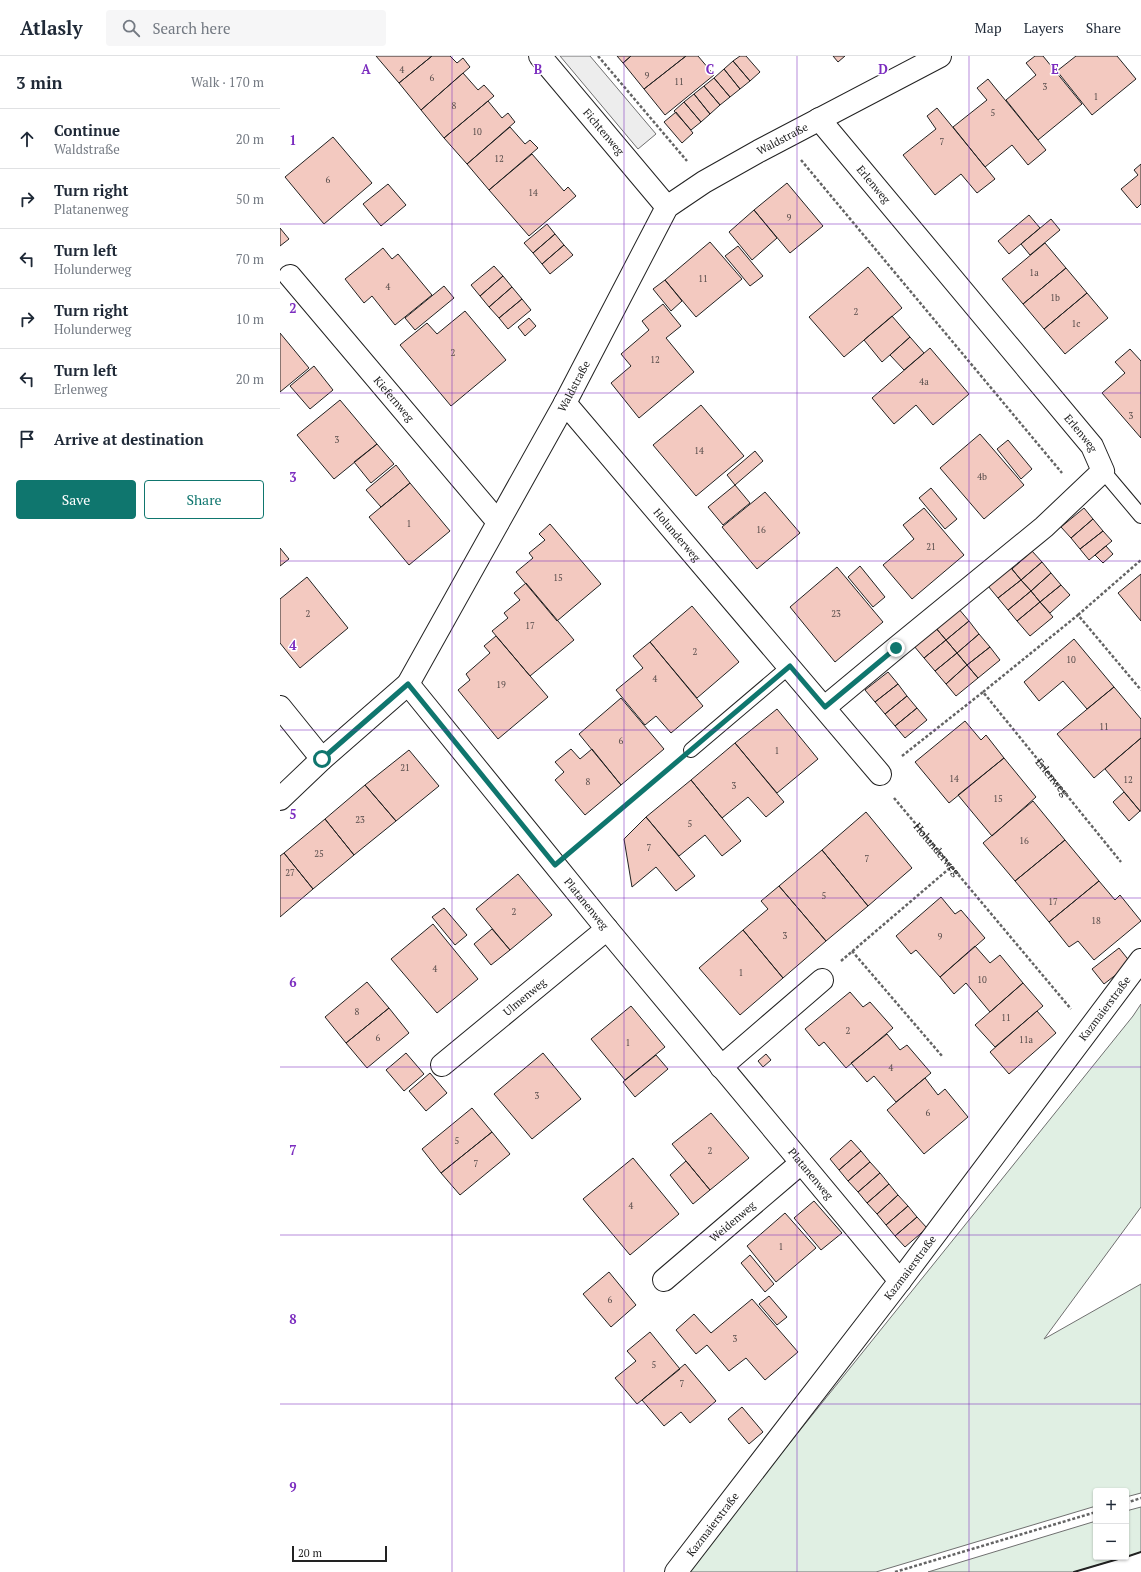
<!DOCTYPE html>
<html lang="en">
<head>
<meta charset="utf-8">
<style>
	:root { --surface:#fff; --page:#f6f6f7; --text:#1f2937; --muted:#747a83; --line:#e0e1e3; --accent:#0f766e }
	body { margin:0; font-family:"PT Serif",serif; background:var(--page); color:var(--text) }
	.controls { position:absolute; right:12px; bottom:12px; display:grid; overflow:hidden; border-radius:4px; box-shadow:0 1px 3px #0004 }
	.controls button { width:36px; height:36px; display:grid; place-items:center; padding:0; border:0; border-bottom:1px solid var(--line); background:var(--surface); color:var(--text); font:20px sans-serif }
	.scale { position:absolute; left:12px; bottom:10px; width:95px; box-sizing:border-box; padding-left:4px; border:2px solid #222; border-top:0; font-size:11px; line-height:14px; white-space:nowrap; color:#222; -webkit-text-stroke:3px #fff; paint-order:stroke }
	.stop { position:absolute; width:12px; height:12px; margin:-9px; border:3px solid #0f766e; border-radius:50%; background:#fff }
	.stop.end { background:#0f766e; border-color:#fff; box-shadow:0 1px 4px #0008 }
	.list { margin:0; padding:0; list-style:none }
	h2 { display:flex; justify-content:space-between; align-items:center; height:52px; margin:0; padding:0 16px; font-size:17px }
	h2 small { font-size:13px; font-weight:400; color:var(--muted) }
	.list li { display:grid; grid-template-columns:26px 1fr auto; gap:12px; align-items:center; box-sizing:border-box; height:60px; padding:0 16px; border-top:1px solid var(--line) }
	.list b { display:block; font-size:15px; white-space:nowrap }
	.list p { margin:0; font-size:13px; white-space:nowrap; color:var(--muted) }
	.list em { font-size:13px; font-style:normal; color:var(--muted) }
	.actions { display:flex; gap:8px; padding:12px 16px }
	.actions a { flex:1; padding:9px 0; border:1px solid var(--accent); border-radius:4px; text-align:center; font-size:14px; color:var(--accent) }
	.actions .main { background:var(--accent); color:#fff }
	.icon { flex:none; width:22px; height:22px; fill:none; stroke:currentColor; stroke-width:2; stroke-linecap:round; stroke-linejoin:round }
	.map { position:relative; flex:none; width:861px; height:1516px; overflow:hidden }
	header { display:flex; align-items:center; gap:24px; box-sizing:border-box; height:56px; padding:0 20px; background:var(--surface); border-bottom:1px solid var(--line) }
	header strong { font-size:19px }
	nav { display:flex; gap:22px; margin-inline-start:auto; font-size:14px }
	.search { width:280px; height:36px; background:var(--page); display:flex; align-items:center; gap:10px; box-sizing:border-box; padding:0 14px; border-radius:4px; color:var(--muted); font-size:15px }
	main { display:flex }
	aside { flex:1; background:var(--surface) }
	.map>svg:first-child { display:block }
</style>
</head>
<body>
<header>
<strong>Atlasly</strong>
<div class="search"><svg class="icon" aria-label="search" viewBox="0 0 24 24"><circle cx="10" cy="10" r="6"/><path d="M15 15l6 6"/></svg>Search here</div>
<nav><a>Map</a><a>Layers</a><a>Share</a></nav>
</header>
<main>
<aside>
<h2>3 min<small>Walk · 170 m</small></h2>
<ul class="list">
<li><svg class="icon" aria-label="ahead" viewBox="0 0 24 24"><path d="M12 20V5M6 11l6-6 6 6"/></svg><div><b>Continue</b><p>Waldstraße</p></div><em>20 m</em></li>
<li><svg class="icon" aria-label="right" viewBox="0 0 24 24"><path d="M7 20v-9h11M14 6l5 5-5 5"/></svg><div><b>Turn right</b><p>Platanenweg</p></div><em>50 m</em></li>
<li><svg class="icon" aria-label="left" viewBox="0 0 24 24"><path d="M17 20v-9H6M10 6l-5 5 5 5"/></svg><div><b>Turn left</b><p>Holunderweg</p></div><em>70 m</em></li>
<li><svg class="icon" aria-label="right" viewBox="0 0 24 24"><path d="M7 20v-9h11M14 6l5 5-5 5"/></svg><div><b>Turn right</b><p>Holunderweg</p></div><em>10 m</em></li>
<li><svg class="icon" aria-label="left" viewBox="0 0 24 24"><path d="M17 20v-9H6M10 6l-5 5 5 5"/></svg><div><b>Turn left</b><p>Erlenweg</p></div><em>20 m</em></li>
<li><svg class="icon" aria-label="arrive" viewBox="0 0 24 24"><path d="M6 21V4h12l-3 4 3 4H6"/></svg><div><b>Arrive at destination</b></div></li>
</ul>
<div class="actions"><a class="main">Save</a><a>Share</a></div>
</aside>
<div class="map">
<svg width="861" height="1516" viewBox="0 0 861 1516">
	<rect width="100%" height="100%" fill="#fff"/>
	<path fill="#e0efe3" stroke="#6f6f6f" d="M861 948V1151L764 1283 861 1228V1437L846 1441V1435H816V1450L596 1516H406L853 960Z
		M861 1451V1496L846 1501V1455Z
		M816 1465V1501H845L794 1516H648Z"/>
	<path fill="#ededed" stroke="#6f6f6f" d="M280 0H310L376 78 358 93Z"/>
	<path fill="#f3c9c0" stroke="#222" d="M96 0H152L119 27Z
		M152 0H170L177 7 183 2 190 11 141 54 119 27Z
		M337 0H351L343 7Z
		M351 0H406L364 33 343 7Z
		M406 0H418L434 19 385 59 364 33Z
		M460 0H466L480 16 470 25 453 5Z
		M553 0H565L558 6Z
		M755 0H763L802 48 758 84 726 44 756 19 746 7Z
		M796 0H837L856 23 812 59 777 15Z
		M453 5 470 25 460 33 444 13Z
		M444 13 460 33 450 41 434 22Z
		M183 17 198 34 204 29 214 40 164 82 141 54Z
		M434 22 450 41 440 49 424 30Z
		M708 23 766 94 748 109 732 89 705 111 673 71 707 44 697 32Z
		M424 30 440 49 430 58 414 38Z
		M414 38 430 58 421 66 404 46Z
		M208 45 222 62 228 57 235 66 187 108 164 82Z
		M404 46 421 66 411 74 394 55Z
		M657 52 715 123 697 137 681 118 655 139 623 99 656 73 647 60Z
		M396 56 413 77 402 87 384 66Z
		M230 71 245 88 250 84 258 92 209 134 187 108Z
		M53 81 92 127 44 168 5 121Z
		M252 98 284 135 288 131 296 140 249 180 209 134Z
		M861 108V148L857 152 841 133 858 119 854 114Z
		M507 127 543 170 510 197 474 154Z
		M108 128 126 149 101 170 83 148Z
		M474 154 497 182 472 204 449 176Z
		M749 159 760 172 729 198 718 185Z
		M771 163 780 174 750 199 741 188Z
		M267 168 275 178 253 197 244 187Z
		M0 172 9 183 0 190Z
		M275 178 284 189 262 208 253 197Z
		M430 186 462 223 416 261 385 224Z
		M765 187 786 212 743 248 722 223Z
		M284 189 293 199 270 218 262 208Z
		M458 190 483 220 470 230 445 200Z
		M103 192 112 203 118 198 152 239 115 269 92 240 84 247 65 223Z
		M214 210 223 220 200 240 191 229Z
		M588 211 622 252 564 301 529 261Z
		M786 212 807 237 764 273 743 248Z
		M223 220 232 231 209 251 200 240Z
		M385 224 402 245 391 255 373 233Z
		M164 230 174 242 135 274 125 262Z
		M232 231 242 243 219 262 209 251Z
		M807 237 828 262 785 298 764 273Z
		M242 243 251 254 228 273 219 262Z
		M383 248 401 270 386 282 414 316 359 362 331 327 351 310 341 298 369 274 362 265Z
		M185 255 226 304 171 350 120 289 147 267 157 278Z
		M612 260 630 281 602 306 584 284Z
		M249 262 256 270 245 280 238 271Z
		M0 277 29 312 0 336Z
		M630 281 644 297 624 314 610 299Z
		M650 292 689 338 653 369 636 349 614 368 592 342Z
		M850 293 861 305V382L822 337 845 317 835 306Z
		M34 310 53 334 30 353 10 330Z
		M60 344 97 388 54 423 17 379Z
		M421 349 464 400 416 440 373 389Z
		M700 378 744 429 704 463 660 412Z
		M728 384 752 413 741 423 717 393Z
		M97 388 114 408 91 427 74 406Z
		M475 395 483 405 455 429 447 419Z
		M116 409 130 427 101 451 86 434Z
		M130 427 170 475 129 509 89 461Z
		M455 429 470 447 443 469 428 451Z
		M651 432 677 463 665 473 639 442Z
		M485 436 520 477 477 513 442 471Z
		M644 452 684 499 632 543 603 509 634 483 623 469Z
		M804 452 813 463 791 482 781 471Z
		M813 463 823 475 800 493 791 482Z
		M270 468 321 528 277 565 236 516 253 502 249 497 265 484 259 478Z
		M823 475 832 485 809 504 800 493Z
		M826 490 833 498 823 507 815 499Z
		M0 492 9 503 0 510Z
		M752 495 762 506 741 524 732 513Z
		M762 506 771 517 751 535 741 524Z
		M580 510 605 541 593 551 568 521Z
		M557 511 603 566 555 606 510 551Z
		M731 512 741 524 718 542 708 530Z
		M771 517 781 529 760 546 751 535Z
		M861 518V565L838 537Z
		M27 521 68 572 20 612 0 587V543Z
		M741 524 751 535 728 554 718 542Z
		M246 527 294 584 250 620 212 575 228 562 224 557 240 544 234 537Z
		M781 529 790 539 770 557 760 546Z
		M751 535 760 546 737 565 728 554Z
		M760 546 773 561 750 580 737 565Z
		M412 550 459 606 417 642 370 586Z
		M678 552 689 565 666 584 655 571Z
		M689 565 699 578 677 597 666 584Z
		M655 571 666 584 644 602 634 590Z
		M699 578 710 591 687 609 677 597Z
		M216 580 268 641 218 683 178 634 190 624 186 618 210 597 204 590Z
		M794 583 834 631 807 653 783 625 759 645 744 626Z
		M666 584 677 597 655 615 644 602Z
		M370 586 423 650 391 677 376 660 365 669 336 634 363 612 353 600Z
		M710 591 720 604 698 622 687 609Z
		M677 597 687 609 666 628 655 615Z
		M687 609 698 622 676 640 666 628Z
		M608 616 618 628 595 646 585 634Z
		M618 628 627 640 605 658 595 646Z
		M834 631 861 663V682L814 722 777 678Z
		M627 640 637 652 615 670 605 658Z
		M341 642 384 693 341 729 299 678Z
		M637 652 647 664 625 682 615 670Z
		M497 653 538 703 497 737 455 687Z
		M685 665 701 684 706 679 724 702 669 747 635 706Z
		M861 682V755H860L825 713Z
		M455 687 504 746 486 761 468 741 442 762 411 724Z
		M291 693 300 703 312 693 341 729 305 759 275 724 284 716 275 706Z
		M129 694 159 730 116 765 85 729Z
		M724 702 756 741 712 780 678 739Z
		M411 724 461 785 442 800 425 779 399 800 366 761Z
		M85 729 116 765 74 799 45 763Z
		M844 736 860 755 849 765 833 746Z
		M753 745 785 784 735 825 703 787Z
		M586 756 632 812 588 850 542 794Z
		M366 761 415 820 396 835 376 811 352 831 344 783Z
		M45 763 74 799 33 833 4 797Z
		M785 784 819 825 769 866 735 825Z
		M542 794 588 850 546 885 499 830Z
		M4 797 33 833 0 861V800Z
		M238 818 272 859 230 894 196 853Z
		M819 825 835 844 840 839 861 865 814 904 798 885 789 891 769 866Z
		M499 830 546 885 503 922 463 874 488 853 481 845Z
		M661 841 675 858 681 854 705 882 660 921 636 894 631 898 616 880Z
		M164 852 187 879 175 889 152 861Z
		M153 868 198 923 157 957 111 903Z
		M212 873 230 894 211 909 194 888Z
		M463 874 503 922 460 959 419 912Z
		M695 890 710 907 720 899 743 927 710 956 686 927 674 938 660 921Z
		M839 892 851 907 824 928 812 913Z
		M87 926 109 952 66 987 45 961Z
		M743 927 763 950 715 991 695 969Z
		M570 936 583 951 590 946 613 972 566 1012 544 986 539 990 525 973Z
		M351 950 385 991 345 1024 311 983Z
		M109 952 129 977 87 1012 66 987Z
		M757 955 776 977 729 1018 710 996Z
		M607 978 620 994 627 989 651 1017 616 1046 594 1020 587 1026 571 1007Z
		M126 997 144 1018 124 1035 106 1014Z
		M263 997 301 1043 252 1083 214 1038Z
		M486 998 491 1004 483 1011 478 1005Z
		M376 999 388 1013 355 1041 343 1026Z
		M150 1017 167 1037 146 1055 129 1035Z
		M645 1022 658 1039 665 1033 688 1061 644 1098 607 1054Z
		M192 1052 212 1076 161 1117 142 1093Z
		M431 1057 469 1102 430 1134 392 1088Z
		M212 1076 230 1098 180 1139 161 1117Z
		M571 1084 581 1095 559 1114 550 1103Z
		M581 1095 590 1106 568 1125 559 1114Z
		M353 1102 399 1158 350 1199 303 1143Z
		M406 1105 430 1134 413 1148 390 1119Z
		M590 1106 600 1117 578 1136 568 1125Z
		M600 1117 609 1128 587 1147 578 1136Z
		M609 1128 618 1139 597 1158 587 1147Z
		M618 1139 628 1150 606 1169 597 1158Z
		M534 1145 562 1177 541 1194 514 1162Z
		M628 1150 637 1161 615 1180 606 1169Z
		M505 1157 536 1192 496 1226 467 1190Z
		M637 1161 647 1172 625 1191 615 1180Z
		M470 1199 494 1228 485 1236 461 1207Z
		M329 1216 356 1249 331 1271 303 1238Z
		M489 1240 507 1261 497 1269 479 1248Z
		M472 1243 518 1296 485 1324 466 1302 449 1315 427 1289 416 1298 396 1274 414 1258 431 1277Z
		M370 1276 400 1313 357 1348 335 1322 356 1305 347 1295Z
		M405 1308 436 1345 410 1367 401 1356 384 1370 362 1344Z
		M462 1351 483 1376 469 1388 448 1363Z"/>
	<g fill="none" stroke-linecap="round" stroke-linejoin="round">
		<g stroke="#222" stroke-width="16">
			<path id="service" d="M823 415 861 460
				M411 694 510 610"/>
		</g>
		<g stroke="#222" stroke-width="24">
			<g id="minor">
				<path id="s3" d="M260 0 387 151"/>
				<path id="s4" d="M539 63 812 390 823 415 764 471 616 592 545 651"/>
				<path id="s5" d="M10 220 218 466"/>
				<path id="s6" d="M285 347 600 718"/>
				<path id="s7" d="M128 628 327 873 620 1225"/>
				<path d="M0 651 42 703"/>
				<path id="s8" d="M0 743 42 703 128 628 285 347 387 151 424 126 479 95 660 0"/>
				<path id="s9" d="M162 1009 327 873"/>
				<path d="M441 1011 542 924"/>
				<path id="s10" d="M384 1224 521 1107"/>
				<path id="s11" d="M396 1516 620 1225 861 904"/>
			</g>
		</g>
		<g stroke="#646464" stroke-width="2.5" stroke-dasharray="3 2" stroke-linecap="butt">
			<path d="M318 0 407 105"/>
			<path d="M521 104 782 417"/>
			<path d="M798 559 861 504"/>
			<path d="M703 636 798 559 861 634"/>
			<path id="s1" d="M622 700 703 636 841 806"/>
			<path id="s2" d="M614 742 791 953"/>
			<path d="M296 792 394 708"/>
			<path d="M572 895 662 1000"/>
			<path d="M561 905 671 811"/>
			<path d="M846 1447 861 1442"/>
			<path d="M615 1516 816 1456"/>
		</g>
		<use href="#service" stroke="#fff" stroke-width="14"/>
		<use href="#minor" stroke="#fff" stroke-width="22"/>
		<path stroke="#222" stroke-width="2" d="M846 1501 861 1496
			M794 1516 845 1501"/>
	</g>
	<g fill="none" stroke-linecap="round" stroke-linejoin="round">
		<path stroke="#0f766e" stroke-width="5" d="M42 703 128 628 275 809 510 610 545 651 616 592"/>
	</g>
	<path fill="none" stroke="#7b2cbf" stroke-width="1" stroke-opacity="0.55" d="M172 0V1516M344 0V1516M517 0V1516M689 0V1516M0 168H861M0 337H861M0 505H861M0 674H861M0 842H861M0 1011H861M0 1179H861M0 1348H861"/>
	<g text-anchor="middle" dominant-baseline="central" stroke-width="3" stroke-linejoin="round" paint-order="stroke">
		<g font-size="9" fill="#564c4a">
			<text x="122" y="14">4</text>
			<text x="367" y="20">9</text>
			<text x="152" y="22">6</text>
			<text x="399" y="26">11</text>
			<text x="765" y="31">3</text>
			<text x="816" y="41">1</text>
			<text x="174" y="50">8</text>
			<text x="713" y="57">5</text>
			<text x="197" y="76">10</text>
			<text x="662" y="86">7</text>
			<text x="219" y="103">12</text>
			<text x="48" y="124">6</text>
			<text x="253" y="137">14</text>
			<text x="509" y="162">9</text>
			<text x="754" y="217">1a</text>
			<text x="423" y="223">11</text>
			<text x="108" y="231">4</text>
			<text x="775" y="242">1b</text>
			<text x="576" y="256">2</text>
			<text x="796" y="268">1c</text>
			<text x="173" y="297">2</text>
			<text x="375" y="304">12</text>
			<text x="644" y="326">4a</text>
			<text x="851" y="360">3</text>
			<text x="57" y="384">3</text>
			<text x="419" y="395">14</text>
			<text x="702" y="421">4b</text>
			<text x="129" y="468">1</text>
			<text x="481" y="474">16</text>
			<text x="651" y="491">21</text>
			<text x="278" y="522">15</text>
			<text x="28" y="558">2</text>
			<text x="556" y="558">23</text>
			<text x="250" y="570">17</text>
			<text x="415" y="596">2</text>
			<text x="791" y="604">10</text>
			<text x="375" y="623">4</text>
			<text x="221" y="629">19</text>
			<text x="824" y="671">11</text>
			<text x="341" y="685">6</text>
			<text x="497" y="695">1</text>
			<text x="125" y="712">21</text>
			<text x="674" y="723">14</text>
			<text x="848" y="724">12</text>
			<text x="308" y="726">8</text>
			<text x="454" y="730">3</text>
			<text x="718" y="743">15</text>
			<text x="80" y="764">23</text>
			<text x="410" y="768">5</text>
			<text x="744" y="785">16</text>
			<text x="369" y="792">7</text>
			<text x="39" y="798">25</text>
			<text x="587" y="803">7</text>
			<text x="10" y="817">27</text>
			<text x="544" y="840">5</text>
			<text x="773" y="846">17</text>
			<text x="234" y="856">2</text>
			<text x="816" y="865">18</text>
			<text x="505" y="880">3</text>
			<text x="660" y="881">9</text>
			<text x="155" y="913">4</text>
			<text x="461" y="917">1</text>
			<text x="702" y="924">10</text>
			<text x="77" y="956">8</text>
			<text x="726" y="962">11</text>
			<text x="568" y="975">2</text>
			<text x="98" y="982">6</text>
			<text x="746" y="984">11a</text>
			<text x="348" y="987">1</text>
			<text x="611" y="1012">4</text>
			<text x="257" y="1040">3</text>
			<text x="648" y="1057">6</text>
			<text x="177" y="1085">5</text>
			<text x="430" y="1095">2</text>
			<text x="196" y="1108">7</text>
			<text x="351" y="1150">4</text>
			<text x="501" y="1191">1</text>
			<text x="330" y="1244">6</text>
			<text x="455" y="1283">3</text>
			<text x="374" y="1309">5</text>
			<text x="402" y="1328">7</text>
		</g>
		<g font-size="11" fill="#222" stroke="#fff">
			<text stroke="none"><textPath href="#s3" startOffset="99">Fichtenweg</textPath></text>
			<text stroke="none"><textPath href="#s8" startOffset="849">Waldstraße</textPath></text>
			<text stroke="none"><textPath href="#s4" startOffset="85">Erlenweg</textPath></text>
			<text stroke="none"><textPath href="#s8" startOffset="513">Waldstraße</textPath></text>
			<text stroke="none"><textPath href="#s5" startOffset="161">Kiefernweg</textPath></text>
			<text stroke="none"><textPath href="#s4" startOffset="409">Erlenweg</textPath></text>
			<text stroke="none"><textPath href="#s6" startOffset="173">Holunderweg</textPath></text>
			<text stroke="none"><textPath href="#s1" startOffset="213">Erlenweg</textPath></text>
			<text stroke="none"><textPath href="#s2" startOffset="67">Holunderweg</textPath></text>
			<text stroke="none"><textPath href="#s7" startOffset="283">Platanenweg</textPath></text>
			<text stroke="none"><textPath href="#s9" startOffset="107">Ulmenweg</textPath></text>
			<text stroke="none"><textPath href="#s11" startOffset="708">Kazmaierstraße</textPath></text>
			<text stroke="none"><textPath href="#s7" startOffset="634">Platanenweg</textPath></text>
			<text stroke="none"><textPath href="#s10" startOffset="90">Weidenweg</textPath></text>
			<text stroke="none"><textPath href="#s11" startOffset="384">Kazmaierstraße</textPath></text>
			<text stroke="none"><textPath href="#s11" startOffset="60">Kazmaierstraße</textPath></text>
		</g>
	</g>
	<g font-size="13" text-anchor="middle" font-weight="bold" fill="#7b2cbf" stroke="#fff" stroke-width="3" stroke-linejoin="round" paint-order="stroke">
		<text x="86" y="18">A</text>
		<text x="258" y="18">B</text>
		<text x="430" y="18">C</text>
		<text x="603" y="18">D</text>
		<text x="775" y="18">E</text>
		<text x="13" y="89">1</text>
		<text x="13" y="257">2</text>
		<text x="13" y="426">3</text>
		<text x="13" y="594">4</text>
		<text x="13" y="763">5</text>
		<text x="13" y="931">6</text>
		<text x="13" y="1099">7</text>
		<text x="13" y="1268">8</text>
		<text x="13" y="1436">9</text>
	</g>
</svg>
<div class="controls">
<button>+</button>
<button>−</button>
</div>
<div class="scale">20 m</div>
<div class="stop" style="left:42px;top:703px"></div>
<div class="stop end" style="left:616px;top:592px"></div>
</div>
</main>
</body>
</html>
